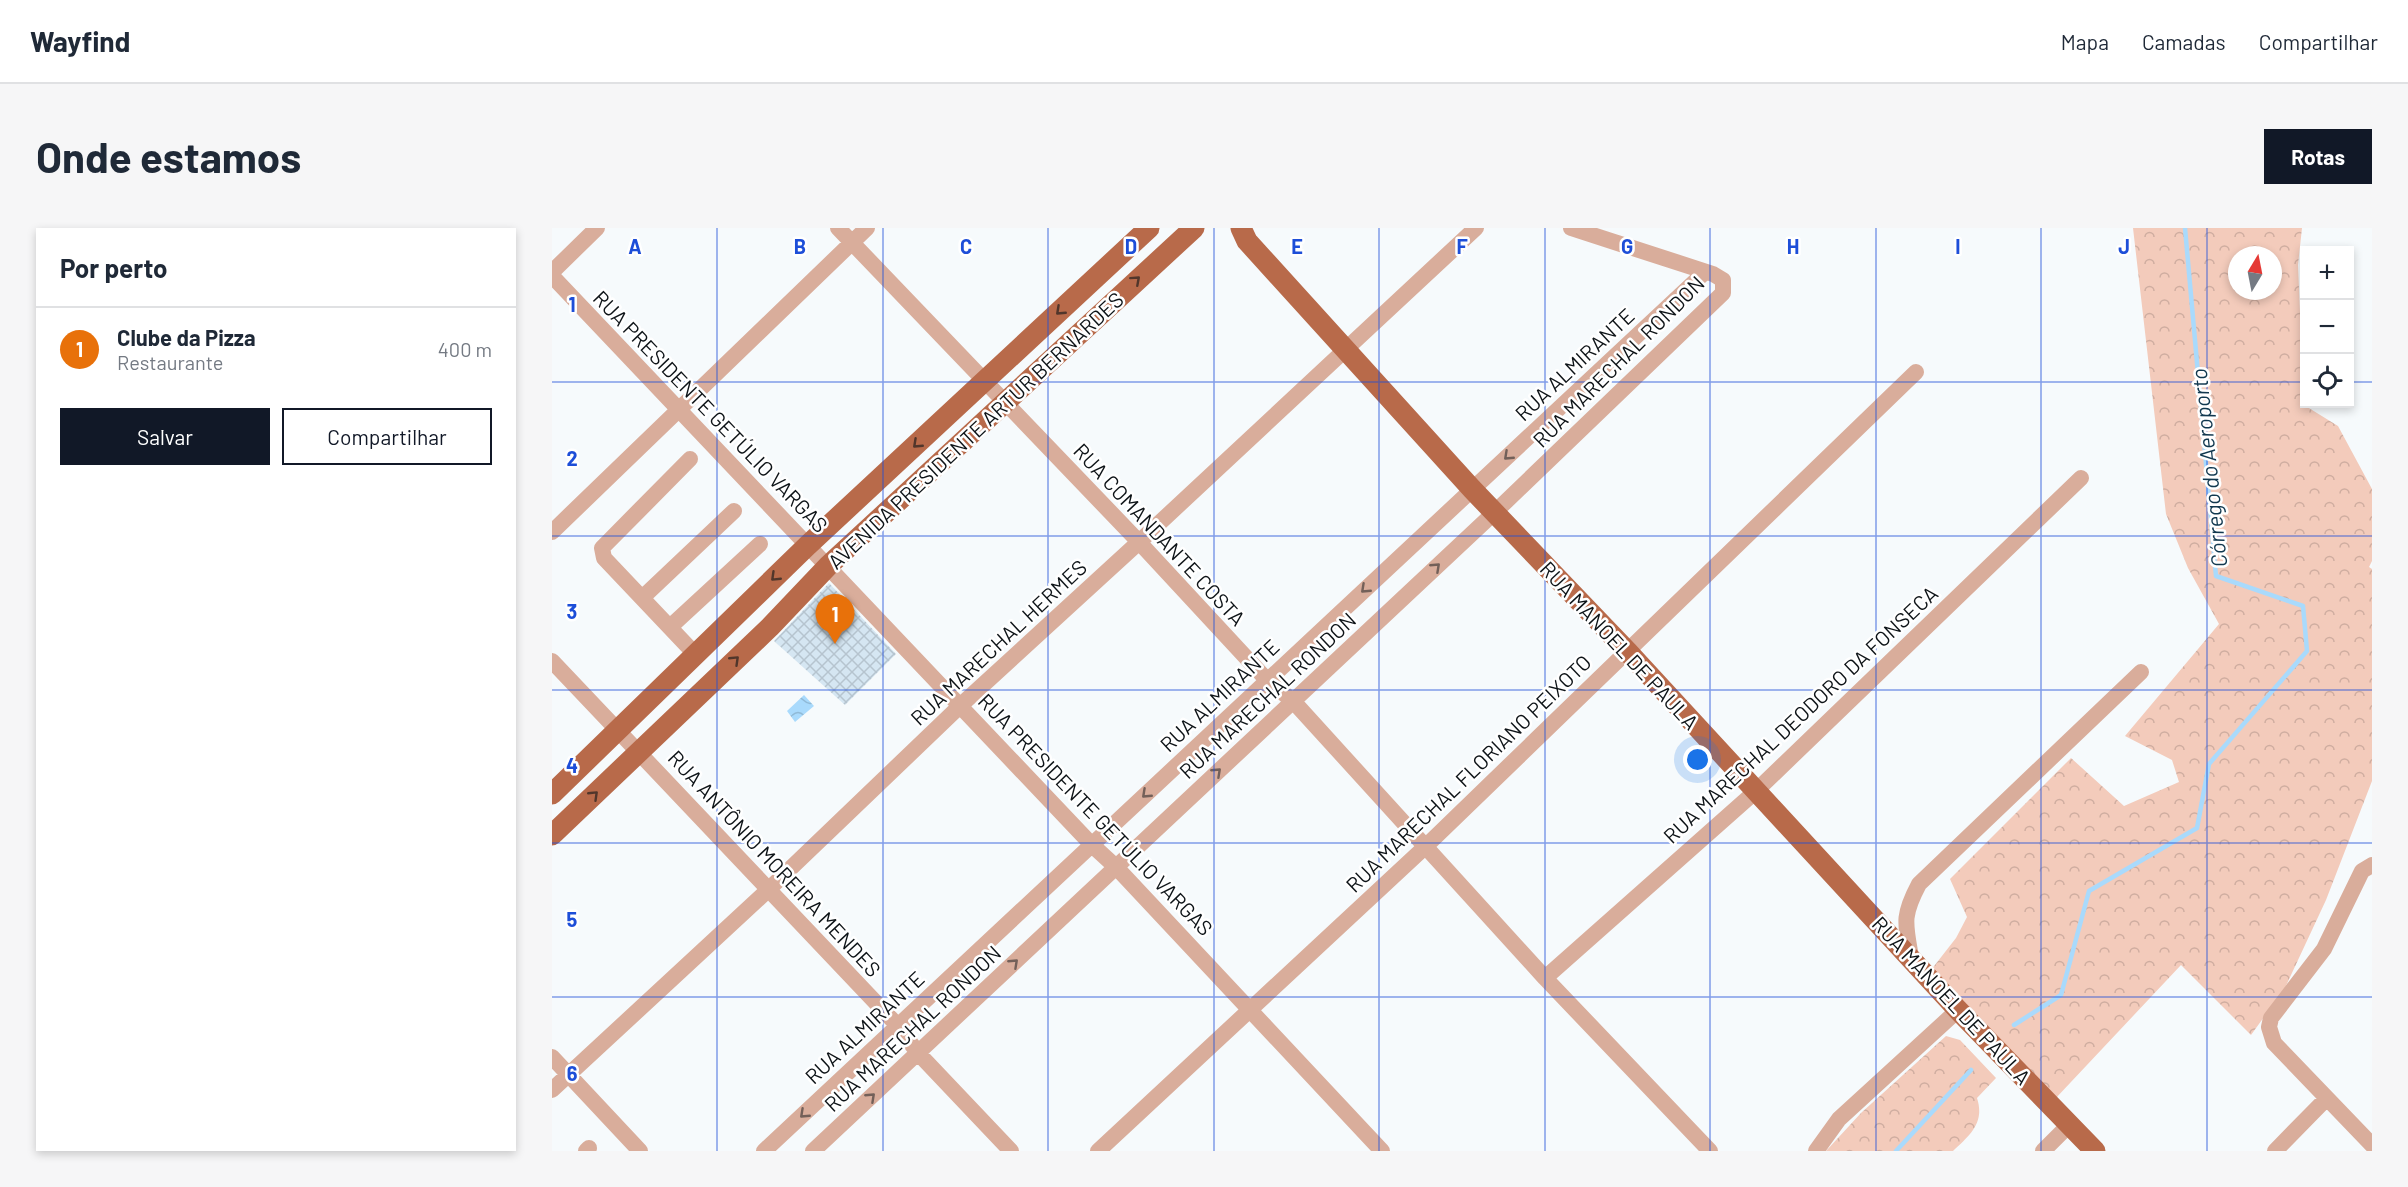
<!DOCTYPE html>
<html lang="pt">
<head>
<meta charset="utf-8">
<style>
	:root { --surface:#fff; --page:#f6f6f7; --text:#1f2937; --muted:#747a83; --line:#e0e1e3; --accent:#111827 }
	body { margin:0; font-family:Barlow,sans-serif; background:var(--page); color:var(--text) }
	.controls { position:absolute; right:18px; top:18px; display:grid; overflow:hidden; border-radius:0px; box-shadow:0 3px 9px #0003 }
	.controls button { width:54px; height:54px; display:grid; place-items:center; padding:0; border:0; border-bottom:2px solid var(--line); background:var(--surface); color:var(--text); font:30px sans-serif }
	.compass { position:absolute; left:1676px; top:18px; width:54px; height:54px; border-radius:50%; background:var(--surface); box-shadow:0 3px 9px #0003; rotate:10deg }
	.you { position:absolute; left:1146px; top:532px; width:21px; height:21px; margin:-15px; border:4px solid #fff; border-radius:50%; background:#1a73e8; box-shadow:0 0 0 9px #1a73e833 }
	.badge { display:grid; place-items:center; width:39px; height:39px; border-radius:50%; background:var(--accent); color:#fff; font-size:20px; font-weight:700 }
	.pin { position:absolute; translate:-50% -50px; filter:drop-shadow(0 2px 3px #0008) }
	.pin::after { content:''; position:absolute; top:32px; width:21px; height:18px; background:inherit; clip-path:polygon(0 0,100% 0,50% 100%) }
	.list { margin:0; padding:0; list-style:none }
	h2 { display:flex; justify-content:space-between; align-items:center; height:78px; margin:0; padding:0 24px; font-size:26px }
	h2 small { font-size:20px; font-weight:400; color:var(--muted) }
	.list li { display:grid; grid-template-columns:39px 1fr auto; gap:18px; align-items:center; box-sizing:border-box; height:84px; padding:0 24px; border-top:2px solid var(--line) }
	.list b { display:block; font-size:22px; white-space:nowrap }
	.list p { margin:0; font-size:20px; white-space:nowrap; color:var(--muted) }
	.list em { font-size:20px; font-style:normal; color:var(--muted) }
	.actions { display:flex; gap:12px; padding:18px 24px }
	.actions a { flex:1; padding:14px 0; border:2px solid var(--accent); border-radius:0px; text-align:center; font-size:21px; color:var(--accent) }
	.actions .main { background:var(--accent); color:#fff }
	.icon { flex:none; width:33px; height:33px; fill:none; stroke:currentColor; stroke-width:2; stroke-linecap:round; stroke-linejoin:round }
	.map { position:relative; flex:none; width:1820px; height:923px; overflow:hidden; border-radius:0px }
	header { display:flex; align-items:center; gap:36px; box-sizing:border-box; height:84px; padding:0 30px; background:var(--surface); border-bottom:2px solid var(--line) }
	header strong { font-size:28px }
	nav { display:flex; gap:33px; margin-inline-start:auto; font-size:21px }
	.intro { display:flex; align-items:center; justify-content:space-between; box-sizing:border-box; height:144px; padding:0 36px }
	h1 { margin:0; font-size:42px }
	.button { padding:15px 27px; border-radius:0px; background:var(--accent); color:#fff; font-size:21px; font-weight:700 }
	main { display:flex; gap:36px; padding:0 36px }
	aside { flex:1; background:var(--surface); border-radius:0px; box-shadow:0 3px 9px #0003 }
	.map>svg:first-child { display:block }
</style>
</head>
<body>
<header>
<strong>Wayfind</strong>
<nav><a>Mapa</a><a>Camadas</a><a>Compartilhar</a></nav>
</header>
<div class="intro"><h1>Onde estamos</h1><a class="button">Rotas</a></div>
<main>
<aside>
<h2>Por perto<small></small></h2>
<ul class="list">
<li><span class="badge" style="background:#e8710a">1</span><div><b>Clube da Pizza</b><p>Restaurante</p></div><em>400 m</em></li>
</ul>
<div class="actions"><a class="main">Salvar</a><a>Compartilhar</a></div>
</aside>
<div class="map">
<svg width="1820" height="923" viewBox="0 0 1820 923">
	<defs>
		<pattern id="forest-crowns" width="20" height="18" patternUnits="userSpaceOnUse" patternTransform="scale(1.5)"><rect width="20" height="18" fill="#f3cbbb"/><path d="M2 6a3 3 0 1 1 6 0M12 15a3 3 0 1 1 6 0" fill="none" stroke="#cfada0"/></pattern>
		<pattern id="water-waves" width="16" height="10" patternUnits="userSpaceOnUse" patternTransform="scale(1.5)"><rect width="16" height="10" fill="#a9dafc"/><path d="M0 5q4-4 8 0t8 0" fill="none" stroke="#90bad7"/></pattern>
		<pattern id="building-cross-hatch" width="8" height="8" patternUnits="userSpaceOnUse" patternTransform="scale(1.5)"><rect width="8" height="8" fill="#d5e6f2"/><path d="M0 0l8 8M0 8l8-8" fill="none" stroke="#b6c4cf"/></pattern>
	</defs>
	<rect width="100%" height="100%" fill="#f6fafc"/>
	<path fill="url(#forest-crowns)" fill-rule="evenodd" d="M1581 0H1750L1746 37 1752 177 1786 198 1820 261V333L1817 339 1820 341V553L1774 672 1733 760 1699 807 1629 737 1503 871 1379 742 1404 710 1415 689 1398 651 1519 530 1572 578 1627 554 1620 532 1573 508 1667 396 1636 340 1614 286ZM1685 27H1721V63H1685Z
		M1394 808 1408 812 1444 850 1425 870C1433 895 1418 907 1401 923H1274L1309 885Z"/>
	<path fill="url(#water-waves)" d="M252 467 262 478 243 494 235 483Z"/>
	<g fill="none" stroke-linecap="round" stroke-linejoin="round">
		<path stroke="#a9dafc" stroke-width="4.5" d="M1462 797 1509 767 1537 663 1645 600 1657 536 1755 423 1751 378 1664 348 1633 0
			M1344 923 1419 842"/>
	</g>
	<path fill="url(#building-cross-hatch)" d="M277 355 344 426 293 477 222 413Z"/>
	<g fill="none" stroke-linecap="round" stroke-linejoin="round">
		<path stroke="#d9ad9b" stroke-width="16" d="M286 0 587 314 715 452 741 473 993 750 1158 923
			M0 44 45 0
			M0 48 540 617 564 639 830 923
			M138 231 50 320 52 330 143 426
			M0 304 315 0
			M90 370 182 283
			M118 399 208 316
			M0 433 346 798 366 825 459 923
			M1820 637 1810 643 1772 721 1719 790 1717 799 1722 815 1820 917
			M1359 729C1353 695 1350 688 1367 656L1589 444
			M993 750 1204 563 1529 250
			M0 829 88 923
			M0 862 217 661 409 477 587 314 924 0
			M34 923 37 920
			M212 923 1152 45
			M261 923 943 284 1171 65V52L1161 46 1019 0
			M546 923 873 619 1364 144
			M1264 923 1287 891 1406 782
			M1491 923 1517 897
			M1723 923 1774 871"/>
		<path stroke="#b86a4a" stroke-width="21" d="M689 0 695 13 920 261 1076 424 1406 782 1543 923
			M0 566 256 317 597 0
			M0 607 218 399 276 338 642 0"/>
	</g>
	<defs><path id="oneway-chevron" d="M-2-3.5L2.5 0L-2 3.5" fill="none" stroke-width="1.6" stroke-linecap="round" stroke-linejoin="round" transform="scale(1.5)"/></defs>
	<g stroke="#51362b">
		<use href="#oneway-chevron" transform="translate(584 52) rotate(-42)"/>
		<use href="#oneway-chevron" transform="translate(508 83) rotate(137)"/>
		<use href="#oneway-chevron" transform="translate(365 216) rotate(137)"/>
		<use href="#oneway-chevron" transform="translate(223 349) rotate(136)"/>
		<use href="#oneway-chevron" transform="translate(183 432) rotate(-44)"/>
		<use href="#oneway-chevron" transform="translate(42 567) rotate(-44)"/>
	</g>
	<g stroke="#736059">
		<use href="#oneway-chevron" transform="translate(956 228) rotate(137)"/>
		<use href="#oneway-chevron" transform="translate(884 339) rotate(-43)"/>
		<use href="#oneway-chevron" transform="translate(813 361) rotate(137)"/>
		<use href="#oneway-chevron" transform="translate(665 544) rotate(-43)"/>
		<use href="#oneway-chevron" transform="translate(594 566) rotate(137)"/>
		<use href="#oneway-chevron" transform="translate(462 735) rotate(-43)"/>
		<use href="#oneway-chevron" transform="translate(319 869) rotate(-43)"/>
		<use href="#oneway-chevron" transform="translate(252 886) rotate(137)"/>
	</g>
	<path fill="none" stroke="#1d4ed8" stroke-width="1.5" stroke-opacity="0.55" d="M165 0V923M331 0V923M496 0V923M662 0V923M827 0V923M993 0V923M1158 0V923M1324 0V923M1489 0V923M1655 0V923M0 154H1752M1798 154H1820M0 308H1820M0 462H1820M0 615H1820M0 769H1820"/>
	<g text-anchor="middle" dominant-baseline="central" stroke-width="5" stroke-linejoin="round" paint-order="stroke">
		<g font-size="21" fill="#0d1317" stroke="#fff">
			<text transform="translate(1066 133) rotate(-45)">RUA MARECHAL RONDON</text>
			<text transform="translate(1022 136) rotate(-43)">RUA ALMIRANTE</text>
			<text transform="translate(159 183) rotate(46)">RUA PRESIDENTE GETÚLIO VARGAS</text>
			<text transform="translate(423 202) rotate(-43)">AVENIDA PRESIDENTE ARTUR BERNARDES</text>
			<text transform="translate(608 306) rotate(47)">RUA COMANDANTE COSTA</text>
			<text transform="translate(446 414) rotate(-43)">RUA MARECHAL HERMES</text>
			<text transform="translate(1068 417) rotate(47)">RUA MANOEL DE PAULA</text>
			<text transform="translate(667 467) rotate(-43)">RUA ALMIRANTE</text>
			<text transform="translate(715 467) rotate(-43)">RUA MARECHAL RONDON</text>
			<text transform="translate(1248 486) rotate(-43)">RUA MARECHAL DEODORO DA FONSECA</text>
			<text transform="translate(916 545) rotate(-44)">RUA MARECHAL FLORIANO PEIXOTO</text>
			<text transform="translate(544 586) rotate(46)">RUA PRESIDENTE GETÚLIO VARGAS</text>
			<text transform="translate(223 635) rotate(47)">RUA ANTÔNIO MOREIRA MENDES</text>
			<text transform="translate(1400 772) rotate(47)">RUA MANOEL DE PAULA</text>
			<text transform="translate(312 799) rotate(-43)">RUA ALMIRANTE</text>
			<text transform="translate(360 800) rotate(-43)">RUA MARECHAL RONDON</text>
		</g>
		<g font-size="22" font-style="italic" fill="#11384f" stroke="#fff">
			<text transform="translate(1656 240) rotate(-96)">Córrego do Aeroporto</text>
		</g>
	</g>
	<g font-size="20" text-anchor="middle" font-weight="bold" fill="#1d4ed8" stroke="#fff" stroke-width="5" stroke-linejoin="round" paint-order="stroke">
		<text x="83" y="26">A</text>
		<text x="248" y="26">B</text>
		<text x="414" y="26">C</text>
		<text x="579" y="26">D</text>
		<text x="745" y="26">E</text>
		<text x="910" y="26">F</text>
		<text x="1075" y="26">G</text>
		<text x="1241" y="26">H</text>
		<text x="1406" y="26">I</text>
		<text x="1572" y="26">J</text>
		<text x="20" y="84">1</text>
		<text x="20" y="238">2</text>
		<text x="20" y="391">3</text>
		<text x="20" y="545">4</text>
		<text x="20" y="699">5</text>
		<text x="20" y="853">6</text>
	</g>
</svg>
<div class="controls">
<button>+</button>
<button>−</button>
<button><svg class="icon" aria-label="locate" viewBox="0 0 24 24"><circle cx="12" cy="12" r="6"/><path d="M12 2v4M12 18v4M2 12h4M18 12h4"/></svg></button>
</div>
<svg class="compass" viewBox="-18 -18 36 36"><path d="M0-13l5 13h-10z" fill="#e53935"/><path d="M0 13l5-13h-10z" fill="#747a83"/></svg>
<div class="you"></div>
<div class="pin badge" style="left:283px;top:416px;background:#e8710a">1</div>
</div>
</main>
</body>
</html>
